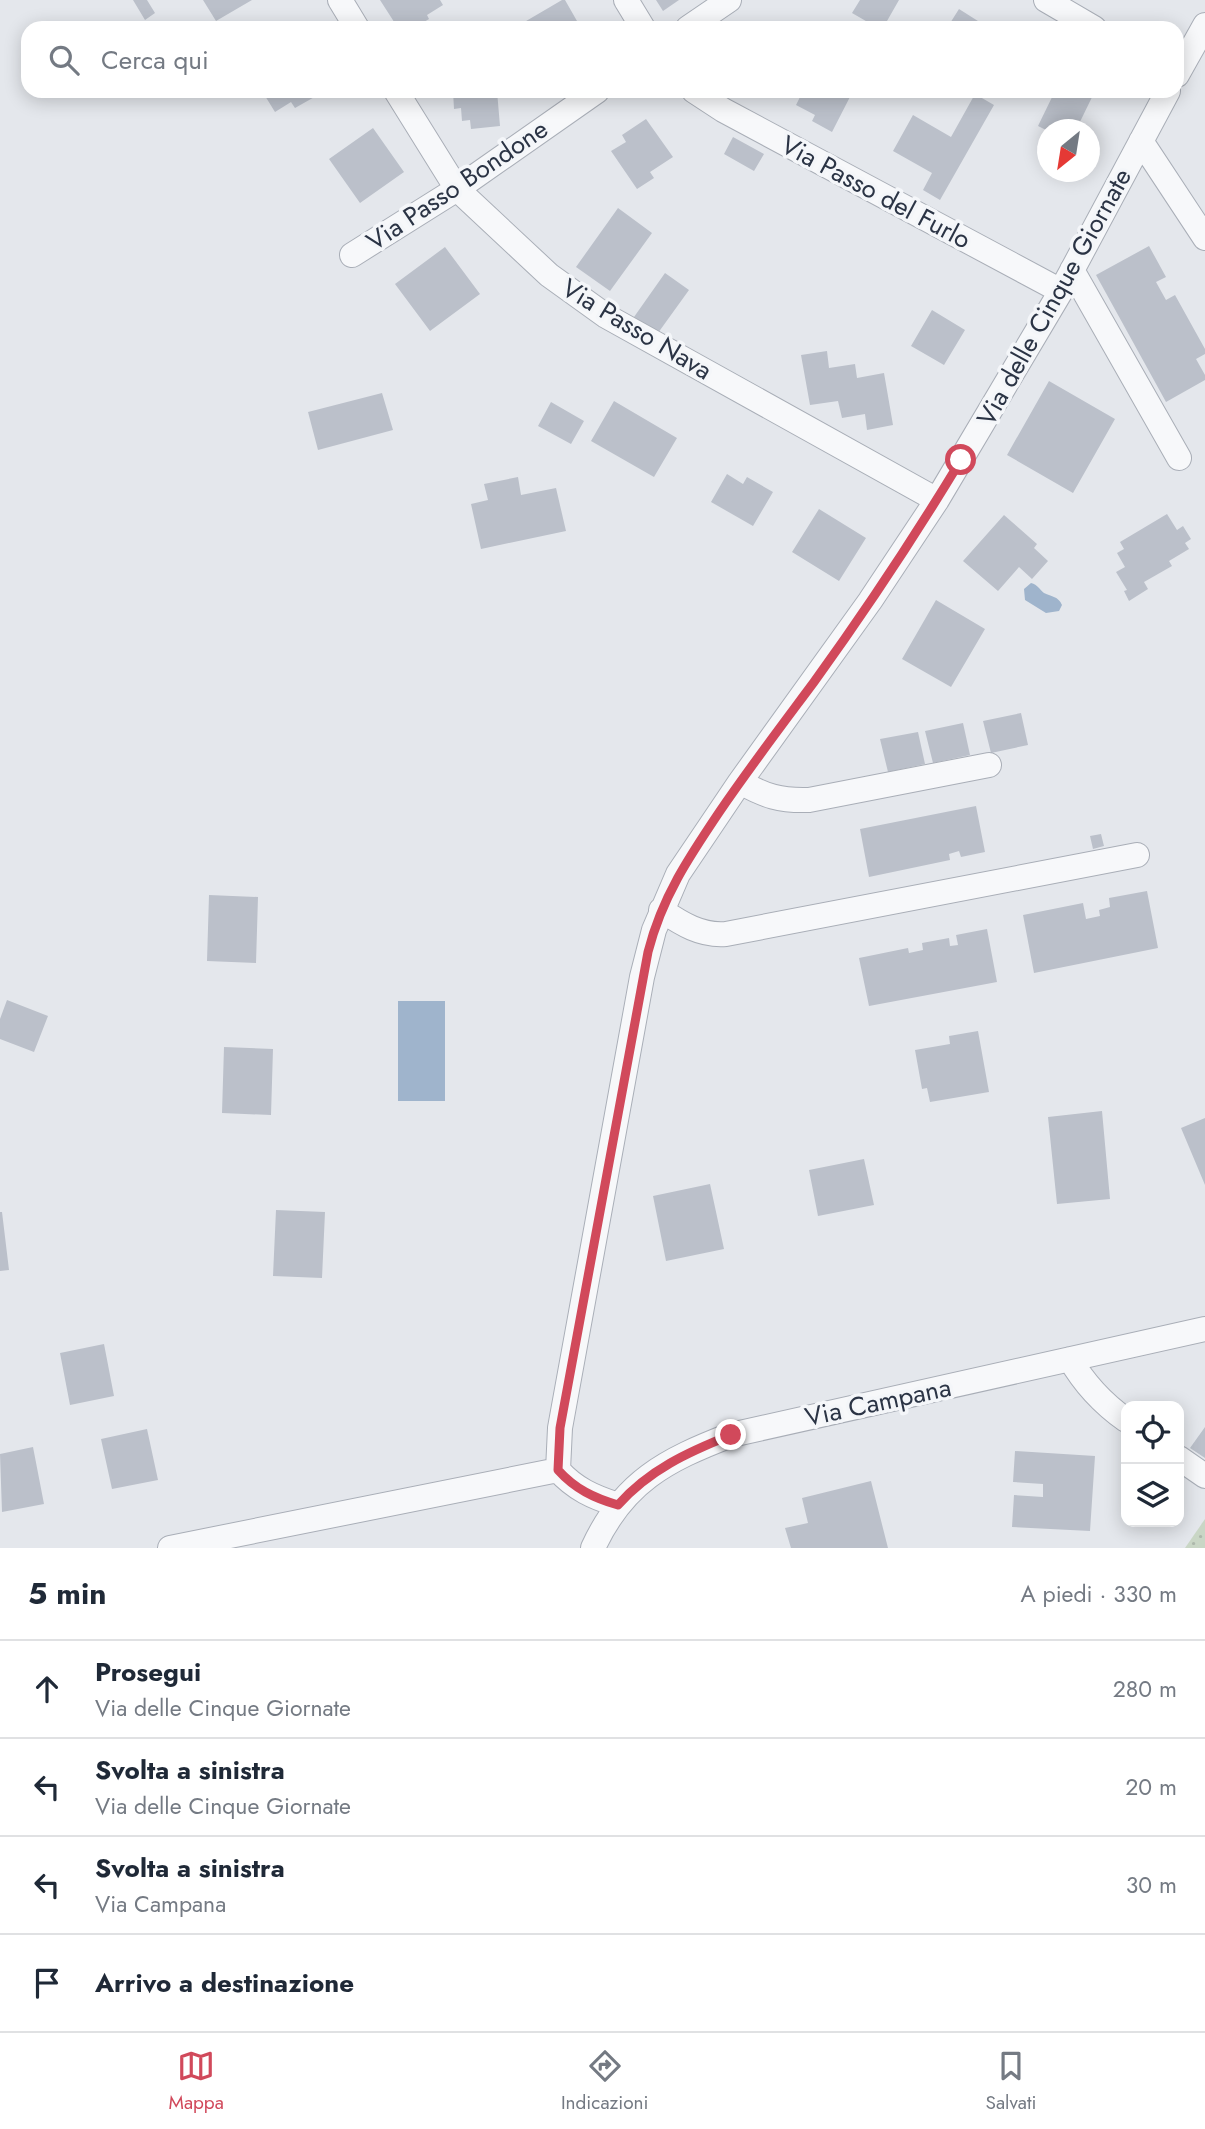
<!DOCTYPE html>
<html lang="it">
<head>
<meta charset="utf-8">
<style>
	:root { --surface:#fff; --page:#f6f6f7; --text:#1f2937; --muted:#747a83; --line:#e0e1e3; --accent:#d1495b }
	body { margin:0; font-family:Jost,sans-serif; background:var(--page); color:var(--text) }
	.controls { position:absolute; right:21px; bottom:21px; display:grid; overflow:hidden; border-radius:14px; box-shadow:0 4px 18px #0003 }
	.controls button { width:63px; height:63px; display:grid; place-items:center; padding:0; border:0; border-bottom:2px solid var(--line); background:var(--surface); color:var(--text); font:35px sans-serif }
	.compass { position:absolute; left:1037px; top:119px; width:63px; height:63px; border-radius:50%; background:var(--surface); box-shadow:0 4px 18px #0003; rotate:210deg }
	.stop { position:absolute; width:21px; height:21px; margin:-16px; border:5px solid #d1495b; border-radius:50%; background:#fff }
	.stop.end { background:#d1495b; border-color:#fff; box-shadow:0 2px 7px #0008 }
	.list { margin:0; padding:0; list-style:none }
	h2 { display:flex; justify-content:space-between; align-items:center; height:91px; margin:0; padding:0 28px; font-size:30px }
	h2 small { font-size:23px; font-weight:400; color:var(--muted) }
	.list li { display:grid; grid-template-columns:46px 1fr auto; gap:21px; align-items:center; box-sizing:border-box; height:98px; padding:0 28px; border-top:2px solid var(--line) }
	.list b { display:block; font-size:26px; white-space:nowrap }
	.list p { margin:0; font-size:23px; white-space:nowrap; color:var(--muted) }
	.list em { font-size:23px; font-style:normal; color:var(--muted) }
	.icon { flex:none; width:38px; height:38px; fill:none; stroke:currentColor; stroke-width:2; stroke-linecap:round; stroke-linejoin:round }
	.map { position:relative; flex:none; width:1205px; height:1548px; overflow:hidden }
	.search { position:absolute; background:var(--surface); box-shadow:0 4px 18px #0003; left:21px; right:21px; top:21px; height:77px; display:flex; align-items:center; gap:18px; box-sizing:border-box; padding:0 24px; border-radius:21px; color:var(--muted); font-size:26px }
	.sheet { height:483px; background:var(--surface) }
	nav { display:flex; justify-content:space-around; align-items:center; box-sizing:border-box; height:98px; border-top:2px solid var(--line); background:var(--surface); font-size:19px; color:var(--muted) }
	nav a { display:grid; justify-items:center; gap:4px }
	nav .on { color:var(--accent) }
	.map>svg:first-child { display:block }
</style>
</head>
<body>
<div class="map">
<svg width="1205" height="1548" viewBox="0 0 1205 1548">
	<defs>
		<pattern id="grass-dots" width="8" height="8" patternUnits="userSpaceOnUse" patternTransform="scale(1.75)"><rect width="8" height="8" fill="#c9d6c5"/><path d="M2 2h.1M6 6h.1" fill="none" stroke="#adb8ab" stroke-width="1.8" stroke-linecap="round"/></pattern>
	</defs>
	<rect width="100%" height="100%" fill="#e4e7ec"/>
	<path fill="url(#grass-dots)" d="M1205 1519V1548H1185Z"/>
	<path fill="#9fb4cc" d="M1031 583C1038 585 1039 589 1044 593 1052 597 1058 596 1062 605L1059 611 1046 613 1025 600 1024 589Z
		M398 1001H445V1101H398Z"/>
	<path fill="#bbc0ca" d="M133 0H147L155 13 145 20Z
		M203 0H252L216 21Z
		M380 0H440L443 5 427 15 429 19 414 28H398Z
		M562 0H565L581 28H523L521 24Z
		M656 0H679L663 11Z
		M860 0H899L883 28H878L852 13Z
		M959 9 989 28H947Z
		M262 91H325L295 108 291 102 275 112Z
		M453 91H497L500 126 471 129 470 120 462 121 461 108 454 109Z
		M803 91H853L832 132 812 121 815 115 796 105Z
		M1055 91H1095L1077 128 1065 122 1061 130 1048 131 1038 126Z
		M975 94 994 105 940 200 923 190 932 173 893 151 913 115 951 137Z
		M646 119 673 157 650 172 654 178 637 189 611 151 626 142 622 135Z
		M373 128 404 172 360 203 329 159Z
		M733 137 764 154 754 171 724 154Z
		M618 208 652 233 610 291 576 267Z
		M1149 246 1166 277 1156 282 1166 300 1175 295 1205 349V354L1196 359 1205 375V380L1166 402 1096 275Z
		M445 247 480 294 430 331 395 284Z
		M665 273 689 290 658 333 634 317Z
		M932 310 965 330 944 365 911 346Z
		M827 351 829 368 855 364 857 378 884 373 893 425 867 430 865 414 842 418 838 401 810 405 801 355Z
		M1049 381 1115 419 1073 493 1007 455Z
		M382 393 393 430 318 450 308 412Z
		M614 401 677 438 654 477 591 441Z
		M551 402 584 421 571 444 538 426Z
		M727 474 743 484 747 477 773 492 753 526 711 502Z
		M518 477 521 495 556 488 566 531 481 549 471 504 488 500 484 484Z
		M819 509 866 538 839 581 792 552Z
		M1167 514 1177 530 1183 526 1191 539 1185 543 1189 549 1169 561 1172 566 1144 582 1148 589 1129 601 1124 591 1127 590 1116 572 1125 567 1117 553 1124 549 1120 542Z
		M1004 515 1037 544 1034 548 1048 561 1032 579 1019 567 998 591 963 561Z
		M936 600 985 629 951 687 902 659Z
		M1021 713 1028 745 991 753 983 721Z
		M963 723 970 755 933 763 925 731Z
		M918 732 925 764 888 772 880 739Z
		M976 806 985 852 961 857 959 851 949 854 950 860 869 877 860 829Z
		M1101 834 1104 846 1093 849 1090 836Z
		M1147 891 1158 948 1034 973 1023 915 1083 903 1086 919 1100 916 1099 910 1110 907 1109 898Z
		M209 895 258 897 256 963 207 961Z
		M987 929 997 982 869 1006 859 958 908 948 909 953 923 950 922 943 949 938 950 946 958 945 956 935Z
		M7 1000 48 1016 34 1052 0 1039V1019Z
		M978 1031 989 1092 930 1102 927 1088 922 1089 915 1050 950 1044 949 1036Z
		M224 1047 273 1049 271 1115 222 1113Z
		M1102 1111 1110 1199 1057 1204 1048 1117Z
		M1205 1118V1185L1181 1128Z
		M864 1159 874 1205 818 1216 809 1170Z
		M710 1184 724 1249 666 1261 653 1196Z
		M276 1210 325 1212 322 1278 273 1276Z
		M0 1212H2L9 1270 0 1271Z
		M104 1344 114 1396 70 1405 60 1353Z
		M1205 1427V1458L1190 1448Z
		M147 1429 158 1480 112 1489 101 1439Z
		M33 1447 44 1504 2 1512 0 1454Z
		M1015 1451 1095 1456 1090 1531 1012 1527 1014 1495 1043 1497V1484L1013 1482Z
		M871 1481 888 1548H791L785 1528 808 1523 802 1498Z"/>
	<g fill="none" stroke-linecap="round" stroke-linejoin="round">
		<g stroke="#a9aeb7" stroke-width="26">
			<path id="minor" d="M340 0 357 28
				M626 0 643 28
				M1046 0 1094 28
				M688 28 729 0
				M1177 75 1205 25
				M396 91 457 189 549 275 606 316 937 500
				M694 91 723 110 1061 291
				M1141 141 1205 238
				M352 255 457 189 597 91
				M1072 270 1179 458
				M740 782C765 796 780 801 809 800L989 765
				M661 910C682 924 701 936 726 934L1137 855
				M1070 1359C1085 1385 1102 1403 1126 1420
				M1179 1458 1205 1476
				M618 1505C593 1497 575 1489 558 1470L560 1428 642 977 654 930 678 874 740 782 870 601 937 500 1061 291 1168 91
				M170 1548 558 1470
				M593 1548C623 1482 666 1460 731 1435L1205 1329"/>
		</g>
		<use href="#minor" stroke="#f7f8fa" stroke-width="24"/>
	</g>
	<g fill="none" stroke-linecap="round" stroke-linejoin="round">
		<path stroke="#d1495b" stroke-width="9" d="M731 1435C688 1452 649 1470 618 1505 594 1498 575 1489 558 1470L560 1428 648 952C662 897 689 857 720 811 750 767 782 725 814 682 866 610 915 536 961 460"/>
	</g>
	<g text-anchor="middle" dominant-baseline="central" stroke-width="7" stroke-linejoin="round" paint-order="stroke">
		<g font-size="26" fill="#2b3445" stroke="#f4f6f9">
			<text transform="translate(457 185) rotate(-34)">Via Passo Bondone</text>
			<text transform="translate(876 192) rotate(28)">Via Passo del Furlo</text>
			<text transform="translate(1054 297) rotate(-61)">Via delle Cinque Giornate</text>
			<text transform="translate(637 329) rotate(31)">Via Passo Nava</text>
			<text transform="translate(878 1402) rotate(-12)">Via Campana</text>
		</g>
	</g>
</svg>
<div class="controls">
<button><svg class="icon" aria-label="locate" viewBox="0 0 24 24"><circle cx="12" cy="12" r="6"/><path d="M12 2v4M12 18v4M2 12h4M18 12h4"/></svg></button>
<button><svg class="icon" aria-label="layers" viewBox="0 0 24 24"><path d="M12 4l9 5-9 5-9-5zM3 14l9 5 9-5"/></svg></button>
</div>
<svg class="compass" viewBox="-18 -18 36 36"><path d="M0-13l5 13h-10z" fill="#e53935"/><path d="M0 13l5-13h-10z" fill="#747a83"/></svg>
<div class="stop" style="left:961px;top:460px"></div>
<div class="stop end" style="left:731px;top:1435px"></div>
<div class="search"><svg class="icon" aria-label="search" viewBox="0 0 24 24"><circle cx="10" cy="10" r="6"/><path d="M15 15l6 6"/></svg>Cerca qui</div>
</div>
<section class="sheet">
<h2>5 min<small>A piedi · 330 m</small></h2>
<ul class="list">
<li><svg class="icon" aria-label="ahead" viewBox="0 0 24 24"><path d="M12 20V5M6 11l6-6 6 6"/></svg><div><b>Prosegui</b><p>Via delle Cinque Giornate</p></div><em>280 m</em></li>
<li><svg class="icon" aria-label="left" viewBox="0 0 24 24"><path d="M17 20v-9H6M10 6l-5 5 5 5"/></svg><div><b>Svolta a sinistra</b><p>Via delle Cinque Giornate</p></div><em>20 m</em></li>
<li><svg class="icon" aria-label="left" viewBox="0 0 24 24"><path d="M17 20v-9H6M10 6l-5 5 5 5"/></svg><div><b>Svolta a sinistra</b><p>Via Campana</p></div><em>30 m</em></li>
<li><svg class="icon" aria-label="arrive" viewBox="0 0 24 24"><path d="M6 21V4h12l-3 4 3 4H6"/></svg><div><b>Arrivo a destinazione</b></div></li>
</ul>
</section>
<nav>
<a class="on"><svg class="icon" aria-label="map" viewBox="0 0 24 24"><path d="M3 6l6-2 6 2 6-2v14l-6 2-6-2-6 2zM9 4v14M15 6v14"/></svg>Mappa</a>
<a><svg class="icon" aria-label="directions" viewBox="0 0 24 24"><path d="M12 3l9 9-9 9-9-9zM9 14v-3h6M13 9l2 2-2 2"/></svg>Indicazioni</a>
<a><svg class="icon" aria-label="saved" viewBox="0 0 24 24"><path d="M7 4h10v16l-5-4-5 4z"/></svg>Salvati</a>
</nav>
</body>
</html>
